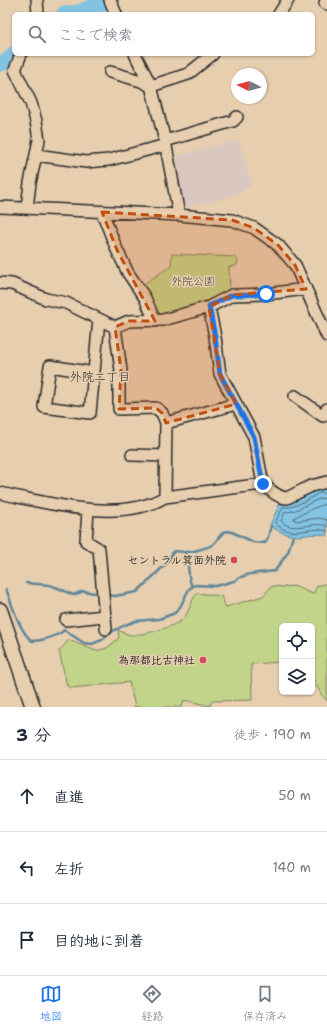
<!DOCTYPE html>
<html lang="ja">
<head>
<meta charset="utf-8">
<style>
	:root { --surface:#fff; --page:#f2f2f3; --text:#1f2937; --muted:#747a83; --line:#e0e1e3; --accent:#1a73e8 }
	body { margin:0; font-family:"Shantell Sans","Klee One",sans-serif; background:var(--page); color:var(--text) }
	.controls { position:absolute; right:12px; bottom:12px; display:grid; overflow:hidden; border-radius:6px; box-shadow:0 1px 3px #0004 }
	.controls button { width:36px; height:36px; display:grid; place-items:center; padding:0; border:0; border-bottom:1px solid var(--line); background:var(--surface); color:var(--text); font:20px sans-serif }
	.compass { position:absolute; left:231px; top:68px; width:36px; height:36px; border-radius:50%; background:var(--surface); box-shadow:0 1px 3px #0004; rotate:276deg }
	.stop { position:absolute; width:12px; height:12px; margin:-9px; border:3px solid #1a73e8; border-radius:50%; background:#fff }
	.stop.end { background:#1a73e8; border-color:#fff; box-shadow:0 1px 4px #0008 }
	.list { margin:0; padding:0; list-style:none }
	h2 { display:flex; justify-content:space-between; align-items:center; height:52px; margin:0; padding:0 16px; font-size:17px }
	h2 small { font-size:13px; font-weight:400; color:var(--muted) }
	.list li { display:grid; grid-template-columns:26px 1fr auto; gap:12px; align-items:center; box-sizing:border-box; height:72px; padding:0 16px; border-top:1px solid var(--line) }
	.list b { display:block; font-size:15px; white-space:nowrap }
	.list em { font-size:13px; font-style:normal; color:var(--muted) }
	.icon { flex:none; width:22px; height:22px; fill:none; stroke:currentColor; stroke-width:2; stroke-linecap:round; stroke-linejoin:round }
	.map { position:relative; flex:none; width:327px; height:707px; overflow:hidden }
	.search { position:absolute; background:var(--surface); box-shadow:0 1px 3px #0004; left:12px; right:12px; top:12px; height:44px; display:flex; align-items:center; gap:10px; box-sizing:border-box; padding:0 14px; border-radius:6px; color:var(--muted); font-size:15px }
	.sheet { height:268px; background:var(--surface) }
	nav { display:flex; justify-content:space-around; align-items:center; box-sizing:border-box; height:56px; border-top:1px solid var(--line); background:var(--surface); font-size:11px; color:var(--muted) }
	nav a { display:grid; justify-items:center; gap:2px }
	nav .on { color:var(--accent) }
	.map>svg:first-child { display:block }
</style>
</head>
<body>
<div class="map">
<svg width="327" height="707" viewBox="0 0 327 707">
	<rect width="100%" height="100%" fill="#e6ceaf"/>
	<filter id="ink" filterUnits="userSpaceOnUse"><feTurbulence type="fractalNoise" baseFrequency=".025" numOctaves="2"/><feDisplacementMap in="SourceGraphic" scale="8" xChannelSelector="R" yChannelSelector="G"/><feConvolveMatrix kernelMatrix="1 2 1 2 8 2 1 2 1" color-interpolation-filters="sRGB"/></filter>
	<g filter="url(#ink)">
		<path fill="#dac7c0" d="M239 140 251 183 248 187 239 193 223 199 185 207 174 157Z"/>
		<path fill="#c2d489" stroke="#76805a" d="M172 254 235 257 238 261 236 266 229 267 230 293 202 306 165 318 159 315 141 286 171 266Z
			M324 584H327V701L321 694 312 676V626H282V662L251 664 252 700 212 701 210 706 184 700 182 707H135L129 682 72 688 67 686 59 651 69 640 96 651 107 648 119 638 118 630C123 632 129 636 135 635 146 634 174 627 182 620 190 613 190 601 197 593L221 596 226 607 263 596 272 586 283 587 294 586 313 594 317 586Z"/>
		<path fill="#82c3e3" stroke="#5f8699" d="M323 489H327V536C316 532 307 536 296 536 288 536 275 530 270 525L280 503 287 501 288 504 304 497 313 491Z"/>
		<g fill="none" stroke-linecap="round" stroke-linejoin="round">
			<path stroke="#4e6875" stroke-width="1" d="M327 493H319L306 501 291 507H283L275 523C291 540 310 525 327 531
				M327 498C312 498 301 512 285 512L281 521C294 534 312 520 327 526
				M327 504C320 504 303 514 295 517L294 519 296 521 319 518 327 520"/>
			<path stroke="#5f8699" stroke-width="2.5" d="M184 552C191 562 186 576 192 586
				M26 583 49 585 58 588 71 594 74 595 83 591 100 594
				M6 589C12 604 19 631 32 641 40 641 59 636 64 630L84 643 92 644 102 640 113 631 125 625 136 621 159 619 175 613 180 607 189 589 195 585 216 586 234 581 241 577 250 574 275 571 288 552 293 536
				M105 595 115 596 137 592 166 564 174 551C178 551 180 552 183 552 189 553 207 548 212 545 218 541 219 534 226 531L232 532 253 542 265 543 267 540 271 526"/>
			<path stroke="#82c3e3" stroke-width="16" d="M64 14 77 13 111 0
				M0 64 9 60 14 54"/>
			<g stroke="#2b2b2b" stroke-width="14">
				<path id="minor" d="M37 0 38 14
					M110 0 116 14
					M325 3 327 4
					M279 14 288 0
					M21 54 15 70 31 103 36 121 39 140 30 183 27 208
					M135 54 151 86 165 141 179 215
					M110 72 141 81 151 86 188 74 213 54
					M165 141 233 121 237 117
					M36 155 86 162 109 160 166 145
					M0 207 179 215 232 220 254 228 278 245 295 265 327 336
					M102 212 117 250 128 273 145 298 155 321
					M0 283 12 284 46 299 66 303 115 327 129 321 163 320 209 307 232 295 266 294 306 289
					M209 307 215 337 220 374 254 437 263 484
					M115 327 121 370 119 381V409L156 408 162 413 166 423 165 497
					M94 373 50 366 44 407 90 413 99 320
					M295 396 323 416 327 409
					M166 423 236 404
					M132 455 165 456
					M0 493C49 503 119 524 165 497L263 484C270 490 278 498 287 498L311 486 327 482
					M88 510 86 541 99 549 106 629
					M66 620 104 616"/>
			</g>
			<g stroke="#2b2b2b" stroke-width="17">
				<path id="major" d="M0 610 33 707"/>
			</g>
			<use href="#minor" stroke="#e6ceaf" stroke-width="11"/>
			<use href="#major" stroke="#e6ceaf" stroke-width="14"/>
		</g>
	</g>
	<g fill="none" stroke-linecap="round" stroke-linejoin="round" filter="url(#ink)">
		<path stroke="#1a73e8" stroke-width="5" d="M263 484 254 437 220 374 215 337 209 306 232 295 266 294"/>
	</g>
	<path fill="#c25012" fill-opacity="0.2" stroke="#c25012" stroke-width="3" stroke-dasharray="8 5" stroke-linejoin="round" d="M102 212 232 220 254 228 278 245 295 265 306 289 232 295 209 307 220 374 236 404 166 423 162 413 156 408 119 409 121 370 115 327 129 321H155L117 250Z"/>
	<g fill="#d1495b" stroke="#e6ceaf" stroke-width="1.5">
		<circle cx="234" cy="560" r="4"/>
		<circle cx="203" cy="660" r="4"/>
	</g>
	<g text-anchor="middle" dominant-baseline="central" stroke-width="3" stroke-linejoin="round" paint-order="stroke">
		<g font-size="11" fill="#424439" stroke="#e6ceaf">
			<text x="193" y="281">外院公園</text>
		</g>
		<g font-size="11" font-weight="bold" fill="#2b2b2b" stroke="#e6ceaf" text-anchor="end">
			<text x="226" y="560">セントラル箕面外院</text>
			<text x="195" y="660">為那都比古神社</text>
		</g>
		<g font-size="12" fill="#2b2b2b" stroke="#e6ceaf">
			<text x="100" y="377">外院二丁目</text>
		</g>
	</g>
</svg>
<div class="controls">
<button><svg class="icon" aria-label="locate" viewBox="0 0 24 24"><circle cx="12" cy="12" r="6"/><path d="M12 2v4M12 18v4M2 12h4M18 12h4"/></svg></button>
<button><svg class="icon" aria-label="layers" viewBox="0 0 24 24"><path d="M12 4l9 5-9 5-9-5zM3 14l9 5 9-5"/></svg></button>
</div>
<svg class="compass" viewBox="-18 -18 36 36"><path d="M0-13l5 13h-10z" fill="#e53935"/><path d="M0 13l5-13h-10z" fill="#747a83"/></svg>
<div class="stop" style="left:266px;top:294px"></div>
<div class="stop end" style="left:263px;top:484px"></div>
<div class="search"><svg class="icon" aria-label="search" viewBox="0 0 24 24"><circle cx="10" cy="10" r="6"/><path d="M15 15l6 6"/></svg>ここで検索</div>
</div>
<section class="sheet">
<h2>3 分<small>徒歩 · 190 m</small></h2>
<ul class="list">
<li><svg class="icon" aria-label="ahead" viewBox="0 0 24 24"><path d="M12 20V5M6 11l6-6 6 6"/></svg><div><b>直進</b></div><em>50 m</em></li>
<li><svg class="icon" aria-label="left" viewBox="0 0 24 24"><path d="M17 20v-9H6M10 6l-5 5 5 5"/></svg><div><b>左折</b></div><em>140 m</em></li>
<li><svg class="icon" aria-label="arrive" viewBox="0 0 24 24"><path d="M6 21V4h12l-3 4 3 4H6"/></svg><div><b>目的地に到着</b></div></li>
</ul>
</section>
<nav>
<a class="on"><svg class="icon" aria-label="map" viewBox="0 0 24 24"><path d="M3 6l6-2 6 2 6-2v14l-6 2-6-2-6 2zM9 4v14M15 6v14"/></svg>地図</a>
<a><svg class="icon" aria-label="directions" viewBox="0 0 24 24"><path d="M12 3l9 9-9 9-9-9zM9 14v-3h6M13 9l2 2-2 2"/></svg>経路</a>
<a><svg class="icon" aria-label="saved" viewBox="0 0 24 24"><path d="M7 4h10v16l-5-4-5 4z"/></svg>保存済み</a>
</nav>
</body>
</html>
